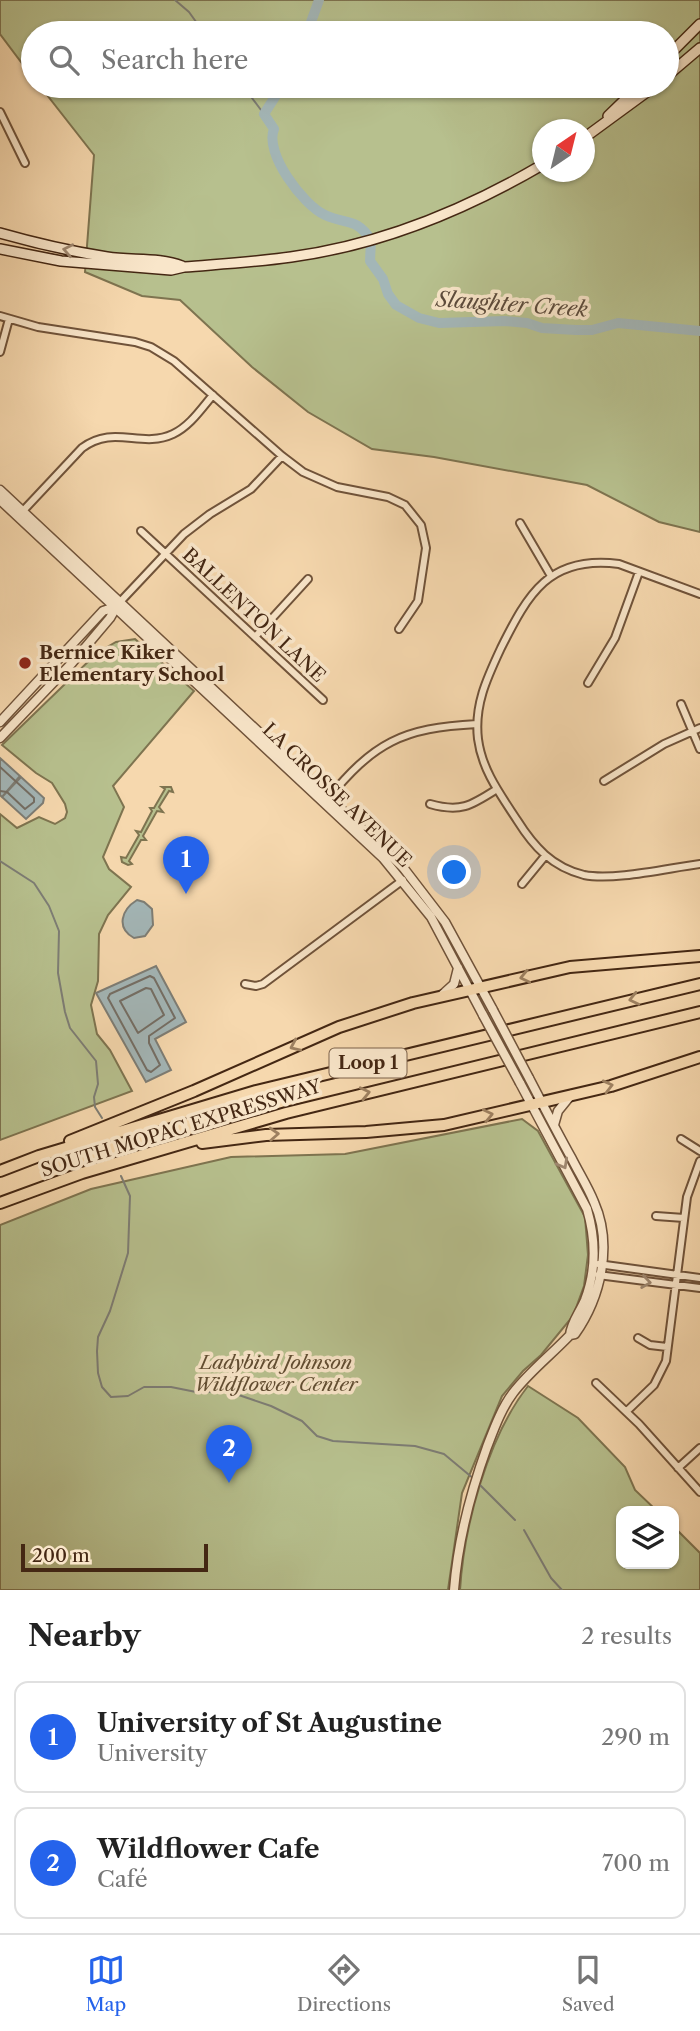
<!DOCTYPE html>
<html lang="en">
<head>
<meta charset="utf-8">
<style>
	:root { --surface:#fff; --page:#f6f6f6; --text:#222; --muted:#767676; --line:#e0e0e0; --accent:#2563eb }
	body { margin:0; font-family:"Libre Caslon Text",serif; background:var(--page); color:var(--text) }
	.controls { position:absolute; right:21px; bottom:21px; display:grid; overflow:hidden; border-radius:14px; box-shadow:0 2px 5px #0004 }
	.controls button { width:63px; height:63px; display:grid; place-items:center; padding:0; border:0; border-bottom:2px solid var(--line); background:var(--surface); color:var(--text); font:35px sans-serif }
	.compass { position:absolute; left:532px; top:119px; width:63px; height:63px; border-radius:50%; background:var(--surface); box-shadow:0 2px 5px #0004; rotate:35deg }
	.scale { position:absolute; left:21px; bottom:18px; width:187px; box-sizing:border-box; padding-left:7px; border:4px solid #442713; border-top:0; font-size:19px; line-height:24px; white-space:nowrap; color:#442713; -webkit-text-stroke:5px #f9e6ca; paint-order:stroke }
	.you { position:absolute; left:455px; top:873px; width:24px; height:24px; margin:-18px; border:5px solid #fff; border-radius:50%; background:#1a73e8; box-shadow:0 0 0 10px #1a73e833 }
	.badge { display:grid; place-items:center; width:46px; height:46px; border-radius:50%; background:var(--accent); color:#fff; font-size:23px; font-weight:700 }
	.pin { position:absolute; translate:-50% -58px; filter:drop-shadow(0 2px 4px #0008) }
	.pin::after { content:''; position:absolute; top:37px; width:24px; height:21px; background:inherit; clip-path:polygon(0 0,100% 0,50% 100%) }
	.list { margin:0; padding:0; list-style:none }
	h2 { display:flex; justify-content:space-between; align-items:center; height:91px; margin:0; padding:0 28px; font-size:30px }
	h2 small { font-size:23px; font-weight:400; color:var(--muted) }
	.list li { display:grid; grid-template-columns:46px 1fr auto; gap:21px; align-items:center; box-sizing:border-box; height:112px; margin:0 14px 14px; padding:0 14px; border:2px solid var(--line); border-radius:14px }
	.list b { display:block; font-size:26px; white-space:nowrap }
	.list p { margin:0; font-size:23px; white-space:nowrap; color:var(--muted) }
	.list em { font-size:23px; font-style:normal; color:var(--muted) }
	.icon { flex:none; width:38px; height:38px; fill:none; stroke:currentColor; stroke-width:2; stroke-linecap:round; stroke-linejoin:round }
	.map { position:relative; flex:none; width:700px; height:1590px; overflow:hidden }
	.search { position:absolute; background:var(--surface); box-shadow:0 2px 5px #0004; left:21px; right:21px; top:21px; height:77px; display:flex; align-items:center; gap:18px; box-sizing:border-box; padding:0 24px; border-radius:38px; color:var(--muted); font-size:26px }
	.sheet { height:343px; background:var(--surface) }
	nav { display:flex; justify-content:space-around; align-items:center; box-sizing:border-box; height:98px; border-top:2px solid var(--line); background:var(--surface); font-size:19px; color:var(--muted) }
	nav a { display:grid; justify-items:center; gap:4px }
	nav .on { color:var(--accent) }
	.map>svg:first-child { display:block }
</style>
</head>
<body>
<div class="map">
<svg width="700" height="1590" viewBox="0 0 700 1590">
	<rect width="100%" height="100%" fill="#f6d8ae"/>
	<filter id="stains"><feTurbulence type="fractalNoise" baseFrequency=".00286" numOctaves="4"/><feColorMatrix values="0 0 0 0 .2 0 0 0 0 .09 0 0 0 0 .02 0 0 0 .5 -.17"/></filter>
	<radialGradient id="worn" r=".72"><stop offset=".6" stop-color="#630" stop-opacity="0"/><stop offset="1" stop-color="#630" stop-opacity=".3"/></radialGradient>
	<path fill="#b7c08e" stroke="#7e7450" stroke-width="2" fill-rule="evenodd" d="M0 0H700V532L659 522 587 485 434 457 372 449 308 412 252 367 180 300 142 296 85 272 94 155 40 86H667V33H33V78L0 34ZM542 130H584V172H542Z
		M135 639 194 691 113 786 124 807 103 857 109 869 131 887 108 915 99 934 98 981 91 1005 97 1034 110 1050 132 1091 0 1140V814L17 828 39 817 55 824 65 818 67 812 65 804 52 783 36 773 2 745 97 653 116 642Z
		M162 787H171L173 792 169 791 159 807 163 812 157 811 143 836 146 840H141L129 861 132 864 128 865 122 862 121 857 126 858 139 835 136 831 141 832 152 811 150 808H154L165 789Z
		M522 1119 538 1131 585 1217 588 1255 584 1286 573 1316 541 1355 523 1371 502 1396 462 1493 448 1590H0V1225L91 1189 231 1157 345 1154Z
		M528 1386 578 1418 625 1467 635 1490 657 1511H621V1564H674V1527L700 1553V1590H460C464 1525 488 1437 528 1386Z"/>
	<path fill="#a3b6b7" stroke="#7d7d75" stroke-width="2" d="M0 758 20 776 2 797 0 795Z
		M21 777 44 798 43 803 26 819 2 797Z
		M137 900 144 902 152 909 153 925 145 936 134 938C116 928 121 910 137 900Z
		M156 966 186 1022 155 1039 171 1070 146 1082 96 993Z"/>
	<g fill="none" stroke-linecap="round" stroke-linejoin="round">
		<path stroke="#746e65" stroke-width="2" d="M0 767 34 798V802L25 809 7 792 0 791
			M150 976 154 978 175 1018 149 1036V1043L160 1065 151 1072 147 1070 108 998 110 994Z
			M146 988 151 989 164 1015 138 1033 120 1001Z"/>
		<path stroke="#7d7d75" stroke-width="2" d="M175 0 189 12 204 33
			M243 86 264 114
			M0 861 34 883 49 906 59 931 58 973 65 1012 70 1028 96 1061 98 1084 94 1097 95 1107 102 1118
			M121 1176 130 1196 128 1253 110 1311 98 1337 97 1351 98 1373 102 1387 111 1397 128 1396 144 1387H171L201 1393 224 1390 271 1406 302 1421 317 1436 333 1441 415 1446 444 1454 474 1479
			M478 1483 515 1520
			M524 1530 551 1578 562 1590"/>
		<path stroke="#a3b6b7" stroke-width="10" d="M307 33 319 0
			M282 86 264 114 274 129C264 153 303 205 325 215 346 225 356 217 371 240L370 261 383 279 388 294 396 305 419 318 439 323 505 321 527 323 542 328 576 330H592L618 323 700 331"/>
		<g stroke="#70533a" stroke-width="10">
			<path id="minor" d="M0 112 25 163
				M0 316 38 327 135 342 151 347 174 361 282 456 303 472 337 487 388 497 405 505 421 525 426 548 418 601 399 629
				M0 352 9 319
				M21 513 82 448C114 424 141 449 173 434 190 426 201 409 213 395
				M520 523 551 576
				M141 531 323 700
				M700 594 619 564C549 555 528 594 501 648 487 678 474 705 478 739 482 770 500 794 517 820 534 847 552 867 584 875 614 881 668 868 700 864
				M120 602 184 534 210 514 251 489 282 456
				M255 637 308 579
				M588 683 615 638 639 572
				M681 704 700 749
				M604 781 664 744 700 728
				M326 801C374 742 402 728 477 724
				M430 804C461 813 472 805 497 789
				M522 884 545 856
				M245 984 256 986 263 984 403 880
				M681 1139 700 1151
				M656 1216 684 1218
				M598 1264 700 1278
				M598 1275 700 1288
				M638 1338 650 1345 667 1347
				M596 1383 639 1424 700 1492
				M627 1411 654 1385 666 1361 687 1197 700 1161
				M678 1468 700 1448"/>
		</g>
		<g stroke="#70533a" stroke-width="11">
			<path id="tertiary" d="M0 490 402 866 445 922 493 1010
				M0 500 383 858 431 917 483 1015
				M0 722 103 611 115 607
				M0 738 72 663 110 618 118 604
				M443 994 454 984 458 968
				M520 1083 587 1209C596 1240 597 1269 585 1300 580 1312 571 1323 570 1335
				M554 1125 558 1111 571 1095
				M454 1590C458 1540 470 1494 487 1447 494 1429 501 1409 513 1393 529 1372 551 1355 570 1335L575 1334C601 1297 613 1245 594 1202 588 1187 579 1173 572 1159 557 1132 543 1105 529 1078"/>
		</g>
		<g stroke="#442713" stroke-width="12">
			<path id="secondary" d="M667 57 700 24
				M667 76 700 48
				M608 116 639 86
				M584 138 655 86
				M0 233C35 243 70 251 107 257 131 261 159 257 182 266
				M0 249 61 261 171 270 184 267C220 264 256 262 291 257 380 245 465 210 542 165"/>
		</g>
		<g stroke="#442713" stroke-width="14">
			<path id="motorway" d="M70 1141 194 1091 339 1027 413 1003 570 967 700 956
				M202 1143 266 1135 366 1132 444 1125 611 1086 700 1057
				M0 1171 39 1156 256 1091 700 984
				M0 1203 82 1173 286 1113 700 1012"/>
		</g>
		<use href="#minor" stroke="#f9e6ca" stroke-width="6"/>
		<use href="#tertiary" stroke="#f9e6ca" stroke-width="8"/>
		<use href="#secondary" stroke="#f9e6ca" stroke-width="9"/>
		<use href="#motorway" stroke="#f6d8ae" stroke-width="10"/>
		<g stroke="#70533a" stroke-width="11" stroke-linecap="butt">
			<path id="tertiary-bridge" d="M493 1010 529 1078
				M483 1015 520 1083"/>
		</g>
		<use href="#tertiary-bridge" stroke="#f9e6ca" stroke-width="8"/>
	</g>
	<defs><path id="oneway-chevron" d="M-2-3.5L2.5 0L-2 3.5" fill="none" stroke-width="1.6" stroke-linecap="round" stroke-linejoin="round" transform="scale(1.75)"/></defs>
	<g stroke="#9e866e">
		<use href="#oneway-chevron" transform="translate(68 250) rotate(-169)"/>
		<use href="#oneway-chevron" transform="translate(563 1164) rotate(61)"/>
		<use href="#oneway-chevron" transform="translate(646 1282) rotate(8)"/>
	</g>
	<g stroke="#9d8060">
		<use href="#oneway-chevron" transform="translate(525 977) rotate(167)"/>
		<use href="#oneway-chevron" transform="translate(634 999) rotate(167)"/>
		<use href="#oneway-chevron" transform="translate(295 1046) rotate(156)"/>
		<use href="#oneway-chevron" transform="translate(608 1086) rotate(-14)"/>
		<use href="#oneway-chevron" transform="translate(365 1093) rotate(-13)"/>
		<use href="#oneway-chevron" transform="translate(488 1115) rotate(-13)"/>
		<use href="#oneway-chevron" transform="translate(274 1134) rotate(-3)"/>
	</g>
	<circle fill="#8f2418" stroke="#f9e6ca" stroke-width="2.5" cx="25" cy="663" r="7"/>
	<g text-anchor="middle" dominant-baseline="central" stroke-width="7" stroke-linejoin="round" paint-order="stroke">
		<rect fill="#f9e6ca" stroke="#7a604a" stroke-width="2" x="329.5" y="1048.5" width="77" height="29" rx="5"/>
		<g font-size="18" font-weight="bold" fill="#442713">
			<text x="368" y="1063">Loop 1</text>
		</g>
		<g font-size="19" fill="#442713" stroke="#f9e6ca">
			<text transform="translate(254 615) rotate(43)">BALLENTON LANE</text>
			<text transform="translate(337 795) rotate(44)">LA CROSSE AVENUE</text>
			<text transform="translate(181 1128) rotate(-17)">SOUTH MOPAC EXPRESSWAY</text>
		</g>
		<g font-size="19" font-weight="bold" fill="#442713" stroke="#f9e6ca" text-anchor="start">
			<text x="39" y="652">Bernice Kiker<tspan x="39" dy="22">Elementary School</tspan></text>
		</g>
		<g font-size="19" font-style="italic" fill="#614d32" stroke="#f9e6ca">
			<text x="276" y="1362">Ladybird Johnson<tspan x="276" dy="22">Wildflower Center</tspan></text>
		</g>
		<g font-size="21" font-style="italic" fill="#5c4b3c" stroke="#f9e6ca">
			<text transform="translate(512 304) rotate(4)">Slaughter Creek</text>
		</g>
	</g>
	<rect width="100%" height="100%" filter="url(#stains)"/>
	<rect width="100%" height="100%" fill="url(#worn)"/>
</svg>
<div class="controls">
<button><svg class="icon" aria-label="layers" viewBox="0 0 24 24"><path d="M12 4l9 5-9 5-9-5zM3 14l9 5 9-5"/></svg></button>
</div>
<svg class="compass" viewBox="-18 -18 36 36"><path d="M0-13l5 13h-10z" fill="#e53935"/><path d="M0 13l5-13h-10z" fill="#767676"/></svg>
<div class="scale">200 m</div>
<div class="you"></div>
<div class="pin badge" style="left:186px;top:894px">1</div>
<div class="pin badge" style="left:229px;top:1483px">2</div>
<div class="search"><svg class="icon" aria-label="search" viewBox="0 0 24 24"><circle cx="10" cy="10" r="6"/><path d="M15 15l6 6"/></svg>Search here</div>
</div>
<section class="sheet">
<h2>Nearby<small>2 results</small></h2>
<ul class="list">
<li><span class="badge">1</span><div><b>University of St Augustine</b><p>University</p></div><em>290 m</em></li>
<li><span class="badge">2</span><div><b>Wildflower Cafe</b><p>Café</p></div><em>700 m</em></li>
</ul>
</section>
<nav>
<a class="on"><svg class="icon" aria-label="map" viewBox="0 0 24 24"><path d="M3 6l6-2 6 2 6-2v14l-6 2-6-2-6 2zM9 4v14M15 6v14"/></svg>Map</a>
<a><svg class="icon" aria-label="directions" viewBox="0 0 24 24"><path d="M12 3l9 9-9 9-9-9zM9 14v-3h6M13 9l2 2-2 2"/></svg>Directions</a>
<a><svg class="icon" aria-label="saved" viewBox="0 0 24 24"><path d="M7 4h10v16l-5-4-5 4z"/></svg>Saved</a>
</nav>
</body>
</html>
